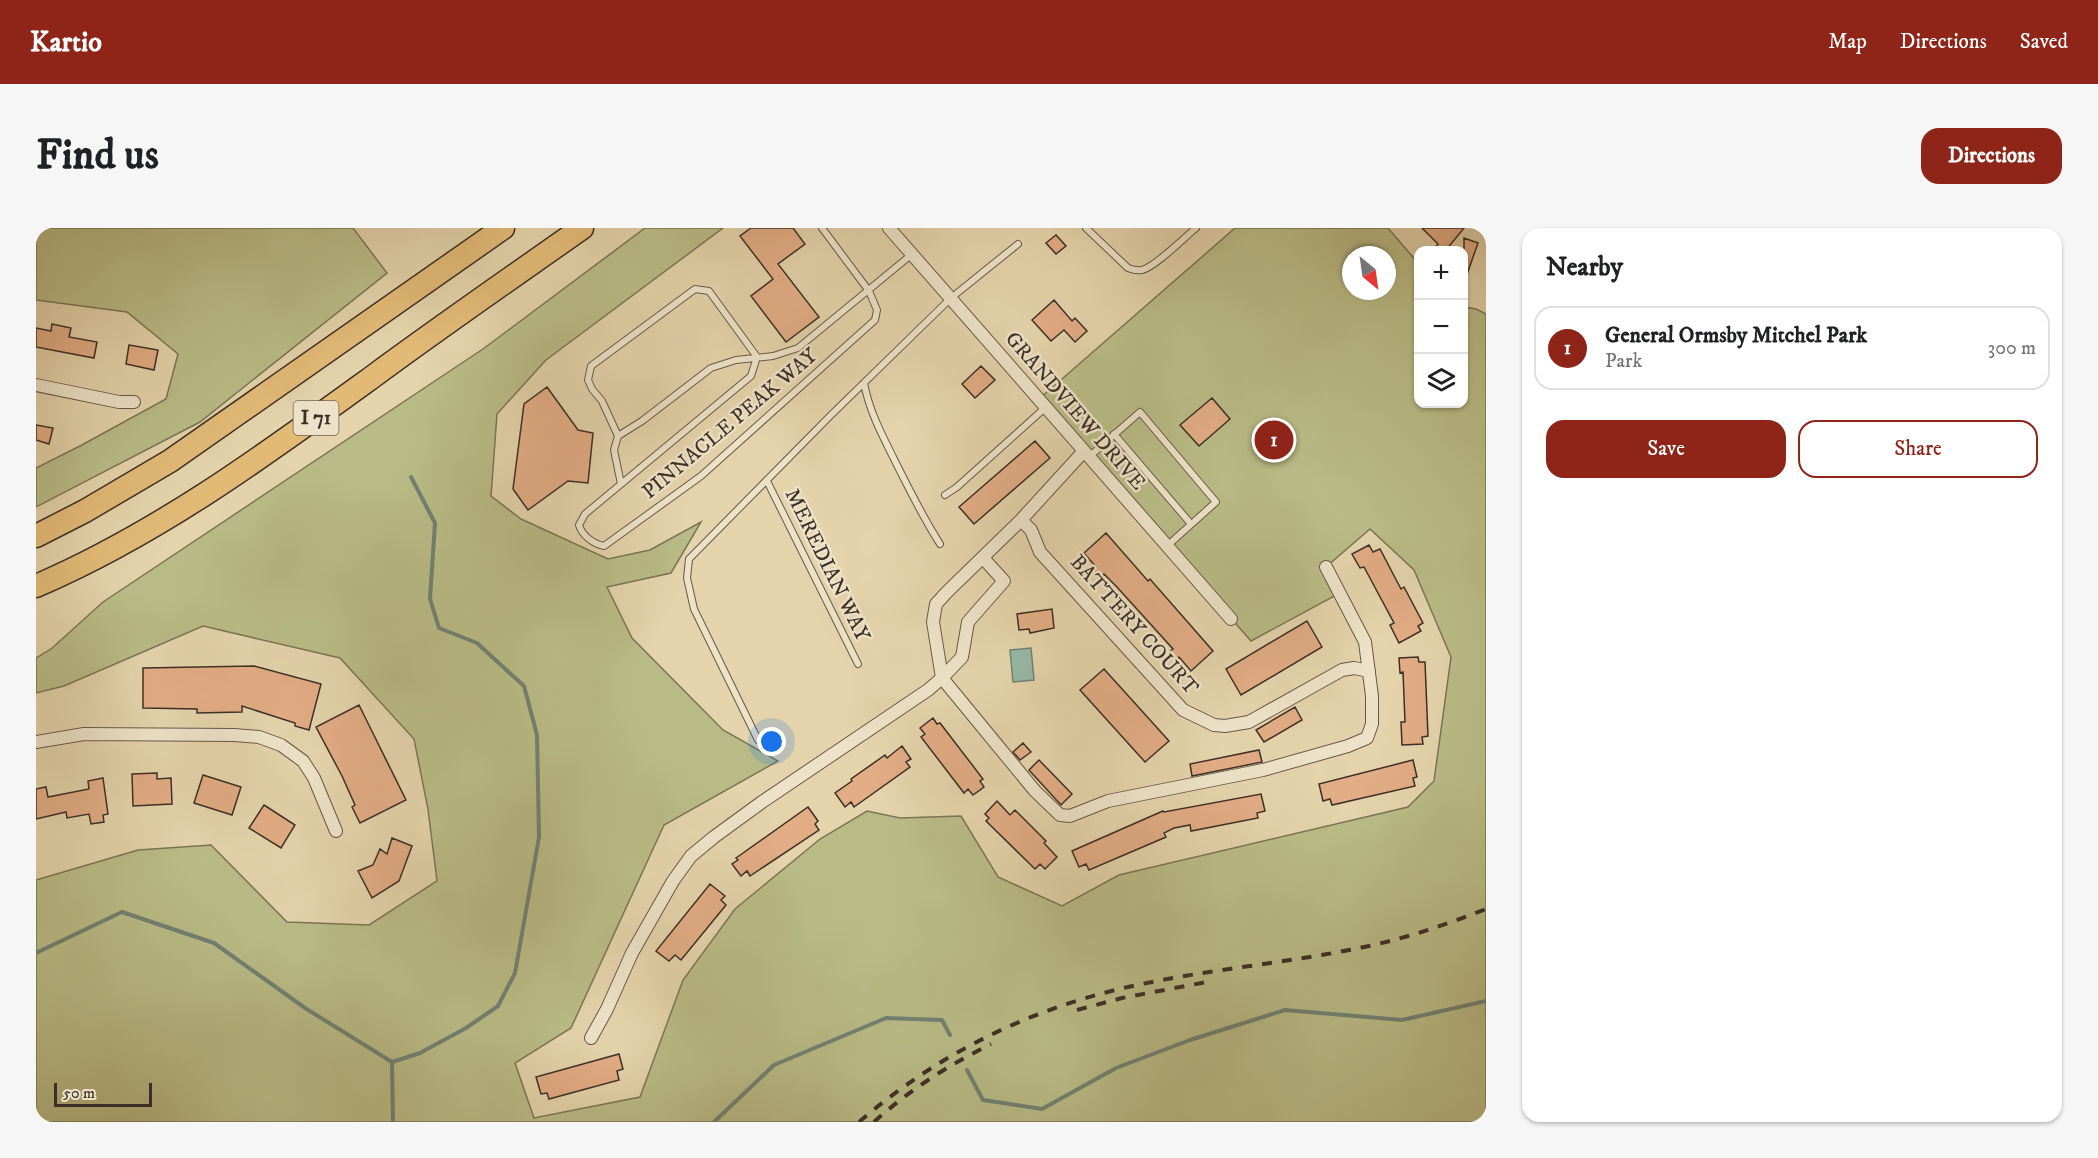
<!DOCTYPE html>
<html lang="en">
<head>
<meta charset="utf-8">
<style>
	:root { --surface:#fff; --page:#f6f6f6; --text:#202124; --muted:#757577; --line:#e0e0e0; --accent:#8f2418 }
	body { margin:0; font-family:"IM FELL DW Pica",serif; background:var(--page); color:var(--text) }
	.controls { position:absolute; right:18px; top:18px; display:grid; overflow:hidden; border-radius:12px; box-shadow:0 2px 4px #0004 }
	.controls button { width:54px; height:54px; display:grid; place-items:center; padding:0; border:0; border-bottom:2px solid var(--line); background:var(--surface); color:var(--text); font:30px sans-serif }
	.compass { position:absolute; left:1306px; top:18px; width:54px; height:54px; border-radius:50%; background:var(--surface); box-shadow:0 2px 4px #0004; rotate:151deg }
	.scale { position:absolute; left:18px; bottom:15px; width:98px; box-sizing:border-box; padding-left:6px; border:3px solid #3c2f27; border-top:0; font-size:16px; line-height:21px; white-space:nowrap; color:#3c2f27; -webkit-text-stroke:4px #ede2c8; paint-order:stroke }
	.you { position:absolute; left:736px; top:514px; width:21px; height:21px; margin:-15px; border:4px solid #fff; border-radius:50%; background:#1a73e8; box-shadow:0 0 0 9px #1a73e833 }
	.badge { display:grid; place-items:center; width:39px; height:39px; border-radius:50%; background:var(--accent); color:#fff; font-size:20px; font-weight:700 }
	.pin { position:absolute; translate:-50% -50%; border:3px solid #fff; box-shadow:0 2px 6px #0006 }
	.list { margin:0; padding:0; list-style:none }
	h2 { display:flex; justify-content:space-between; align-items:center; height:78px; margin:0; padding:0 24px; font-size:26px }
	h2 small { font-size:20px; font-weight:400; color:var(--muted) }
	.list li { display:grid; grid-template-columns:39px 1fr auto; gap:18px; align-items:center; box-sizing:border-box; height:84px; margin:0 12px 12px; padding:0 12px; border:2px solid var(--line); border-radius:18px }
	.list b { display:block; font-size:22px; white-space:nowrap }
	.list p { margin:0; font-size:20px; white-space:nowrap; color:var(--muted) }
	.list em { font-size:20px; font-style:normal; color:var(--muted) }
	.actions { display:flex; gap:12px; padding:18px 24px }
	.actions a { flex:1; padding:14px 0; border:2px solid var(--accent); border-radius:18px; text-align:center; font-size:21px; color:var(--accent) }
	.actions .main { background:var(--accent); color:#fff }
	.icon { flex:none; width:33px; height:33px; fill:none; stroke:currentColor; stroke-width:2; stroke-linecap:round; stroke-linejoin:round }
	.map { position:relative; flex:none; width:1450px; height:894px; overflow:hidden; border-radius:18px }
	header { display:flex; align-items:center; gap:36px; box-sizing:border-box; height:84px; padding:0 30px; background:var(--accent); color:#fff }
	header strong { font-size:28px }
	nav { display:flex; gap:33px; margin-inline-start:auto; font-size:21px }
	.intro { display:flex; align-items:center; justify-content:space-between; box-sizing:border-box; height:144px; padding:0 36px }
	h1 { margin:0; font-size:42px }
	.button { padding:15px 27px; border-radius:18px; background:var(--accent); color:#fff; font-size:21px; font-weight:700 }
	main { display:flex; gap:36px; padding:0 36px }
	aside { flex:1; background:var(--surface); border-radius:18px; box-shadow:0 2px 4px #0004 }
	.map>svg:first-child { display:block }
</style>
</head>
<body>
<header>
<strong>Kartio</strong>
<nav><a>Map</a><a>Directions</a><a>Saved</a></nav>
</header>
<div class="intro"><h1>Find us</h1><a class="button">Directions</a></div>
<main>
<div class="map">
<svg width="1450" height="894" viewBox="0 0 1450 894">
	<rect width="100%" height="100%" fill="#e4d3ab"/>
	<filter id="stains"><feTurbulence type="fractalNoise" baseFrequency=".00333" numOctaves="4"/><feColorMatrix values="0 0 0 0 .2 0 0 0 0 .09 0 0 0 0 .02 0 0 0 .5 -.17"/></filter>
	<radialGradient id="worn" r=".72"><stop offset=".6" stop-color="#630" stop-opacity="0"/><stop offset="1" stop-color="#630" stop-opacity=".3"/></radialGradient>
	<path fill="#b9bb86" stroke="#7a7556" stroke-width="1.5" fill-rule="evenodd" d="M0 0H317L351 45 164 194 0 279V240L44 218 130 171 142 126 91 84 0 72Z
		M609 0H687L510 132 461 186 455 268 485 291 572 331 614 322 665 294 635 345 571 359 596 410 687 502 742 533 628 597 535 800 479 835 498 890 604 869 647 752 699 681 784 611 831 583 864 590 925 588 962 649 1026 678 1083 647 1372 579 1398 553 1415 429 1378 342 1334 301 1290 339 1304 365 1215 413 1003 171 1199 0H1352L1382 35V176H1428V79L1440 81 1450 86V894H0V652L102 622 175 617 251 694 333 697 401 653 392 581 378 511 304 430 167 398 28 458 0 465V430L15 421 67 374 447 121ZM1315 27H1351V63H1315Z"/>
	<path fill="#96b8a6" stroke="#728173" stroke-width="1.5" d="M995 420 998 452 977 454 974 422Z"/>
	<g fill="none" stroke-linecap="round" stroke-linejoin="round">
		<path stroke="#728173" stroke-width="4" d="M0 725 86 684 178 715 269 780 356 834
			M356 834 384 825 430 800 462 778 479 745 503 609 501 507 488 458 441 415 403 400 394 371 399 295 375 249
			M356 834 357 894
			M931 842 947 872 1006 881 1080 840 1154 812 1249 782 1366 792 1450 773
			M678 894 738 837 850 790 906 792 914 807"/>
	</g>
	<path fill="#e2ac84" stroke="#3c2f27" stroke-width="1.5" d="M715 0H757L769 16 742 36 783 89 750 114 715 68 737 51 704 8Z
		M1386 0H1428L1410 22H1397L1402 16Z
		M1020 7 1030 18 1020 26 1010 15Z
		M1428 10 1442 15 1429 52H1428Z
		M1018 72 1036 93 1039 90 1051 103 1039 114 1028 102 1015 113 996 92Z
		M16 96 35 100 33 109 61 114 58 130 0 119V100L15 103Z
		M93 117 122 122 118 142 90 136Z
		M945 138 959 152 939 170 926 156Z
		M511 159 542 202 557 205 552 255 532 253 492 282 477 261 488 176Z
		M1176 170 1194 191 1163 218 1144 197Z
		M0 197 17 200 13 216 0 212Z
		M999 213 1014 230 938 296 923 279Z
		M1070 305 1112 353 1114 351 1177 423 1155 443 1143 429 1140 432 1133 424 1137 421 1080 358 1068 346 1065 349 1058 341 1060 339 1048 325Z
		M1333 317 1337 324 1344 321 1365 361 1368 359 1387 395 1382 398 1385 403 1363 415 1354 397 1358 395 1328 339 1324 340 1316 326Z
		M1016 381 1018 400 994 405 993 401 983 402 981 386Z
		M1271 393 1286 419 1205 467 1190 441Z
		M1382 429 1383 434H1389L1392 508 1386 509 1387 516 1366 517 1365 494H1369L1367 444 1364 445 1363 430Z
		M218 438 285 456 273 502 259 498V495L206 478V484L161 485V481L107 480V440Z
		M1068 441 1133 513 1109 534 1044 462Z
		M323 477 370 572 324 595 316 579 319 577 306 548 280 499Z
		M1259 479 1266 492 1228 514 1220 502Z
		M897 490 901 496 904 495 947 551 944 553 948 559 937 567 932 561 928 565 885 509 889 506 884 500Z
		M987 515 995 524 984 532 977 524Z
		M866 518 875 531 870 534 874 539 818 579 815 574 809 579 799 565 816 553 815 551 849 527 851 530Z
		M1223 522 1226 534 1156 548 1154 536Z
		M1003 532 1036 566 1025 577 993 542Z
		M1377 532 1381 549 1377 550 1379 558 1296 577 1294 571 1287 573 1283 556Z
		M121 545V551L135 550 136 576 97 578 96 546Z
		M167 547 205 559 196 587 158 575Z
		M67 550 72 586 67 587 68 594 55 596 53 586 31 590 30 584 0 591V561L10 559 12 569 53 561 52 553Z
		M1225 566 1229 583 1221 585 1222 590 1155 603 1154 597 1138 600 1128 605 1130 609 1053 642 1050 636 1043 639 1036 623 1127 583 1128 584Z
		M961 573 974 587 979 582 1010 613 1008 615 1021 629 1009 641 1004 636 999 641 950 593 953 590 949 586Z
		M228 577 259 597 245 620 213 600Z
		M772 579 782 593 779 596 783 602 714 648 711 643 705 648 696 636 702 632 700 630Z
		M356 610 376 618 363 653 336 670 322 643 337 637 344 621 351 626Z
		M674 656 689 668 685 672 690 677 645 732 639 727 633 733 620 723Z
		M583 826 587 841 581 843 583 852 513 871 511 865 505 866 500 849Z"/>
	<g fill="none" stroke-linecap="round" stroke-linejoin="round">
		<g stroke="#665848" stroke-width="8">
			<path id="lane" d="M1050 0 1092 40C1097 42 1101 43 1106 42 1119 39 1148 10 1160 0
				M828 155C833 182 845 205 857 229 872 259 886 288 904 316
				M1078 206 1155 296
				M582 208 566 173 556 161 552 152 555 138 659 61 673 63 721 129 715 148 549 286 543 297C546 308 558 316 568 318L665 248 839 92 841 82 833 63 786 0
				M1054 228 1104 184 1180 274 1131 318
				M731 253 822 436
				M585 256 578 222 582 208 606 193 675 140 700 132 737 128 762 120 875 27
				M909 267 921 259 1010 179
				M722 512 658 381 651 350 653 331 794 188 915 70 982 16"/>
		</g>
		<g stroke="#665848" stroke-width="14">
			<path id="street" d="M853 0 1195 391
				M0 157 83 174H98
				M1048 223 985 292 911 364 900 376 897 394 906 450 999 563 1024 587 1034 588 1072 573 1227 542 1312 518 1331 510 1336 496V468L1329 414 1290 339
				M985 292 995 302 1004 324 1147 482 1178 497 1189 498 1213 494 1306 442 1318 440 1333 443
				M0 514 48 506 198 507 223 509 245 517 267 533 278 550 300 603
				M555 810 571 781 596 725 637 653 655 628 678 609 726 574 892 462 906 450 926 429 932 394 968 353 947 330"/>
		</g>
		<g stroke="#3c2f27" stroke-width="25">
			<path id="highway" d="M0 308 49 283 134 233 467 0
				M0 358C121 306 229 227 335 150 404 99 475 50 546 0"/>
		</g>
		<use href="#lane" stroke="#ede2c8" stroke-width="6"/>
		<use href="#street" stroke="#ede2c8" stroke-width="12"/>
		<use href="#highway" stroke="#e2ba76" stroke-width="22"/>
		<path stroke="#3c2f27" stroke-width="4" stroke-dasharray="10 10" stroke-linecap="butt" d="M1041 782 1086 770 1176 753
			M823 894C902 826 991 782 1092 759 1172 741 1254 735 1333 718 1374 709 1412 696 1450 681
			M838 894C873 862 913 837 955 816"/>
	</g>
	<g text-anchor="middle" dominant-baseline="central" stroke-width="5" stroke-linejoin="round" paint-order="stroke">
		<rect fill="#ede2c8" stroke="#716557" stroke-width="1.5" x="257.5" y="173" width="45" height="34" rx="4.5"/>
		<g font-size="20" font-weight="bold" fill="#3c2f27">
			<text x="280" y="190">I 71</text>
		</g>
		<g font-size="21" fill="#3c2f27" stroke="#ede2c8">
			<text transform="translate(1039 183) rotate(49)">GRANDVIEW DRIVE</text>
			<text transform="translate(694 196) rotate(-40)">PINNACLE PEAK WAY</text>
			<text transform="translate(791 337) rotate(64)">MEREDIAN WAY</text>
			<text transform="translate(1098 397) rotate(48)">BATTERY COURT</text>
		</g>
	</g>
	<rect width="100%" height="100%" filter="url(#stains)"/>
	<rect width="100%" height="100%" fill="url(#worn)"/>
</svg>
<div class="controls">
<button>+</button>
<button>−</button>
<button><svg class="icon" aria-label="layers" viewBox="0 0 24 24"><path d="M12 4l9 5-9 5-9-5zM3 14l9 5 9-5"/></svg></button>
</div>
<svg class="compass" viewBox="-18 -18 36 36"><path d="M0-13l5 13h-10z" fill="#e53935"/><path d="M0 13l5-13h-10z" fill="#757577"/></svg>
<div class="scale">50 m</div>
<div class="you"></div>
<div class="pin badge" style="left:1238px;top:212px">1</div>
</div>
<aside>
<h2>Nearby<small></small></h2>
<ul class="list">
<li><span class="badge">1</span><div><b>General Ormsby Mitchel Park</b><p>Park</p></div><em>300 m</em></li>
</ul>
<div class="actions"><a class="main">Save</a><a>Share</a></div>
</aside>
</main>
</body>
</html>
